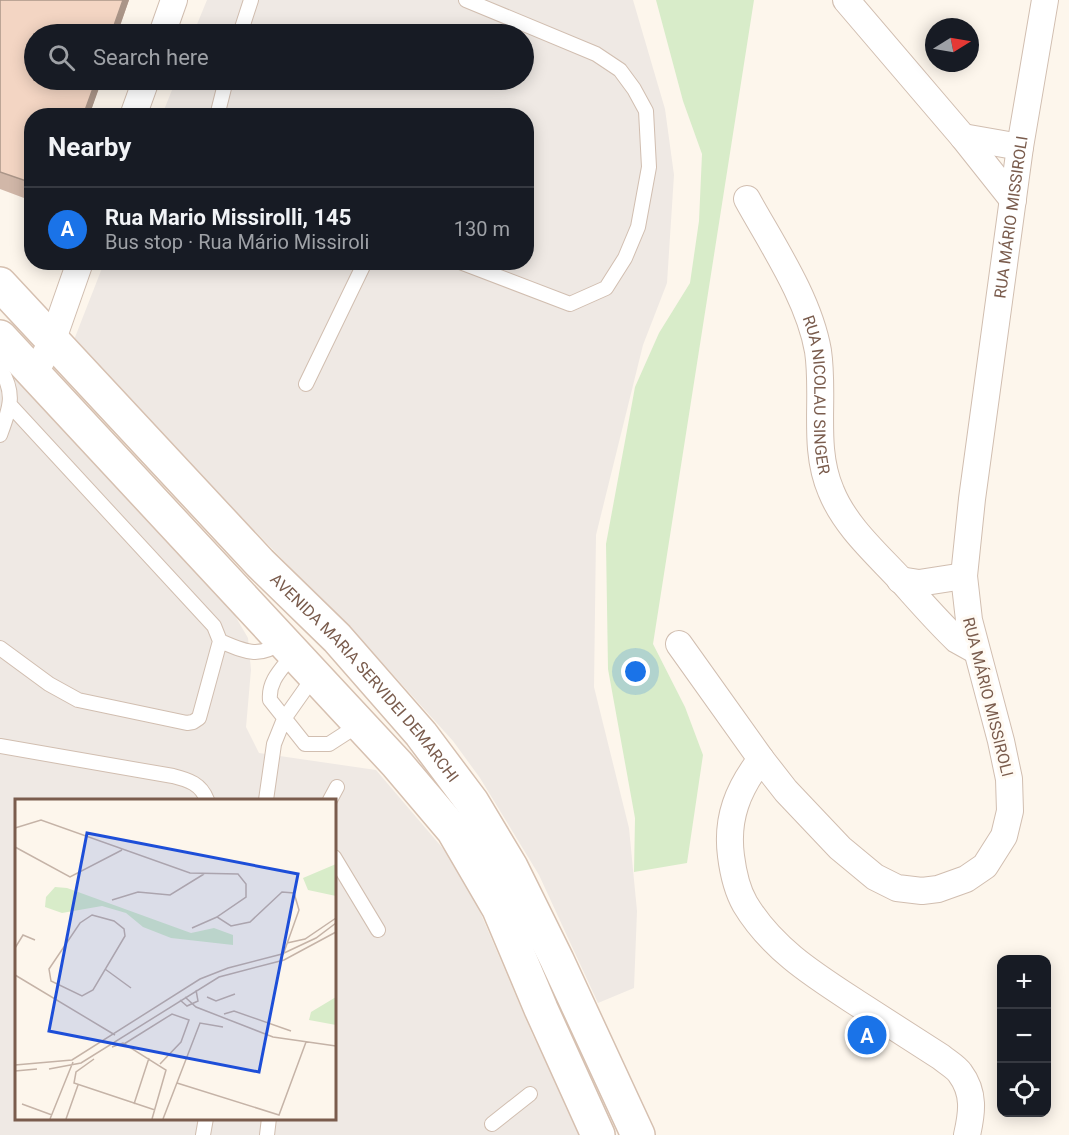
<!DOCTYPE html>
<html lang="en">
<head>
<meta charset="utf-8">
<style>
	:root { --surface:#171b24; --page:#20242c; --text:#f1f3f6; --muted:#9ea1a6; --line:#363941; --accent:#1a73e8 }
	body { margin:0; font-family:Roboto,sans-serif; background:var(--page); color:var(--text) }
	.controls { position:absolute; right:18px; bottom:18px; display:grid; overflow:hidden; border-radius:12px; box-shadow:0 3px 15px #0003 }
	.controls button { width:54px; height:54px; display:grid; place-items:center; padding:0; border:0; border-bottom:2px solid var(--line); background:var(--surface); color:var(--text); font:30px sans-serif }
	.compass { position:absolute; left:925px; top:18px; width:54px; height:54px; border-radius:50%; background:var(--surface); box-shadow:0 3px 15px #0003; rotate:79deg }
	.you { position:absolute; left:636px; top:672px; width:21px; height:21px; margin:-15px; border:4px solid #fff; border-radius:50%; background:#1a73e8; box-shadow:0 0 0 9px #1a73e833 }
	.badge { display:grid; place-items:center; width:39px; height:39px; border-radius:50%; background:var(--accent); color:#fff; font-size:20px; font-weight:700 }
	.pin { position:absolute; translate:-50% -50%; border:3px solid #fff; box-shadow:0 2px 6px #0006 }
	.list { margin:0; padding:0; list-style:none }
	h2 { display:flex; justify-content:space-between; align-items:center; height:78px; margin:0; padding:0 24px; font-size:26px }
	h2 small { font-size:20px; font-weight:400; color:var(--muted) }
	.list li { display:grid; grid-template-columns:39px 1fr auto; gap:18px; align-items:center; box-sizing:border-box; height:84px; padding:0 24px; border-top:2px solid var(--line) }
	.list b { display:block; font-size:22px; white-space:nowrap }
	.list p { margin:0; font-size:20px; white-space:nowrap; color:var(--muted) }
	.list em { font-size:20px; font-style:normal; color:var(--muted) }
	.icon { flex:none; width:33px; height:33px; fill:none; stroke:currentColor; stroke-width:2; stroke-linecap:round; stroke-linejoin:round }
	.map { position:relative; flex:none; width:1069px; height:1135px; overflow:hidden }
	.search { position:absolute; background:var(--surface); box-shadow:0 3px 15px #0003; left:24px; top:24px; width:510px; height:66px; display:flex; align-items:center; gap:15px; box-sizing:border-box; padding:0 21px; border-radius:33px; color:var(--muted); font-size:22px }
	.panel { position:absolute; background:var(--surface); box-shadow:0 3px 15px #0003; left:24px; top:108px; width:510px; height:162px; border-radius:24px }
	.map>svg:first-child { display:block }
</style>
</head>
<body>
<div class="map">
<svg width="1069" height="1135" viewBox="0 0 1069 1135">
	<rect width="100%" height="100%" fill="#fdf6ec"/>
	<path fill="#efe9e4" fill-rule="evenodd" d="M207 0H633L665 109 674 175 667 283 643 345 596 535 594 687 629 828 637 911 634 988 598 1003 539 875 480 778 453 741 359 637 72 345 104 263 526 262V116L162 115 176 80H524V34H193Z
		M0 363 39 398 227 602 248 638 251 670 246 727 259 753 376 770 463 872 533 1036 583 1135H0ZM16 800H334V1118H16Z"/>
	<path fill="#d8ecc9" d="M656 0H754L653 644 685 707 703 755 687 863 634 872 635 818 608 669 606 544 635 387 659 333 690 283 699 221 702 154 683 101Z"/>
	<g fill="none" stroke-linecap="round" stroke-linejoin="round">
		<g stroke="#d1beb0" stroke-width="16">
			<path id="service" d="M240 34 251 0
				M217 116 226 80
				M460 262 570 304 606 288 625 258 638 227 649 167 646 111 634 89 620 70 596 54 466 0
				M0 368C16 394 10 408 0 435
				M306 384 365 262
				M220 641C246 652 259 659 283 641
				M0 648 49 684 78 700 187 723 193 722 199 718 220 641 214 626 10 405
				M294 653C283 668 268 680 270 700L305 744H329L360 724
				M0 746 173 776C189 780 201 784 207 800
				M266 800 274 744 284 719 315 675
				M330 800 337 787
				M334 857 378 930
				M492 1124 530 1094
				M203 1135 206 1118
				M267 1135 269 1118"/>
		</g>
		<g stroke="#d1beb0" stroke-width="28">
			<g id="minor">
				<path d="M846 0 963 137 1013 200"/>
				<path d="M162 34 174 0"/>
				<path d="M133 116 146 80"/>
				<path d="M963 137 1020 147"/>
				<path id="s1" d="M747 199C773 246 809 299 818 351 825 398 812 447 831 491 845 526 876 553 901 580 919 600 937 621 957 640L975 650"/>
				<path d="M34 374 52 342 80 262"/>
				<path d="M900 580 919 583 964 576"/>
				<path d="M679 644 761 759"/>
				<path id="s2" d="M967 1135C972 1113 975 1093 960 1073 956 1067 947 1062 941 1057 913 1039 885 1021 857 1003 814 975 772 949 745 904 737 890 733 872 731 856 726 818 738 789 761 759L786 791 840 848 875 877 897 888 922 891 938 889 966 879 985 866 1004 836 1010 811 1009 779 1001 741 969 620 964 576 972 499 1020 147 1045 0"/>
			</g>
		</g>
		<g stroke="#d6c0b0" stroke-width="36">
			<g id="secondary">
				<path id="s3" d="M0 284 260 563 337 638 421 734 472 802 511 867 557 960 638 1135"/>
				<path d="M0 337 397 764 453 830 499 909 541 1009 598 1135"/>
			</g>
		</g>
		<use href="#service" stroke="#fff" stroke-width="14"/>
		<use href="#minor" stroke="#fff" stroke-width="26"/>
		<use href="#secondary" stroke="#fff" stroke-width="33"/>
	</g>
	<path fill="#d1b7a8" d="M0 0H129L89 116H32V201L0 189Z"/>
	<path fill="#aa9588" d="M123 0H129L117 34H111Z
		M96 80H102L89 116H83Z"/>
	<path fill="#f3d5c3" stroke="#aa9588" stroke-width="1.5" d="M0 0H123L111 34H34V80H96L83 116H32V183L0 172Z"/>
	<g text-anchor="middle" dominant-baseline="central" stroke-width="6" stroke-linejoin="round" paint-order="stroke">
		<g font-size="16" fill="#7a5c4d" stroke="#fffaf3">
			<text stroke="none"><textPath href="#s2" startOffset="1442">RUA MÁRIO MISSIROLI</textPath></text>
			<text stroke="none"><textPath href="#s1" startOffset="212">RUA NICOLAU SINGER</textPath></text>
			<text stroke="none"><textPath href="#s3" startOffset="537">AVENIDA MARIA SERVIDEI DEMARCHI</textPath></text>
			<text transform="translate(988 697) rotate(76)">RUA MÁRIO MISSIROLI</text>
		</g>
	</g>
	<g transform="translate(15 799)">
		<rect width="321" height="321" fill="#fdf6ec"/>
		<path d="M321 65V97L293 91 288 79ZM40 88 52 89 176 134 199 129 218 136V146L156 139 128 128 111 114 87 107 47 114 30 108 31 98ZM321 198V226L294 221 296 213Z" fill="#d8ecc9"/>
		<path fill="none" stroke="#c5b3a7" stroke-width="1.5" d="M0 29 26 21 175 74 223 75 231 85V98L202 118 216 127 235 123 267 93 279 94 284 111 268 156M0 48 55 78 107 51M97 101 123 93 155 96 189 75M77 116 99 122 109 130 110 137 78 191 67 197 36 182 34 170 65 124ZM177 129 202 118M272 144 290 140 321 119M0 149 8 136 20 141M90 170 116 189M0 176 100 236M170 198 181 208 258 238 321 247M192 198 201 202 220 195M165 201 172 207 183 202 181 191M209 215 219 212 276 232M109 245 157 215 174 221 166 243 145 265M97 248 108 244 151 271 137 320M79 260 61 273 59 284 140 311M0 266 57 261 185 180 213 169 267 155 301 139 321 124M34 270 66 264 204 178 269 161 321 133M0 272 22 270M162 284 264 316 291 243M7 305 37 316M119 305 134 259M35 320 58 263M51 320 63 286M148 320 185 224 208 228"/>
		<path fill="#1d4ed8" fill-opacity="0.15" stroke="#1d4ed8" stroke-width="3" d="M72 34 283 75 244 273 34 232Z"/>
		<rect width="321" height="321" fill="none" stroke="#7a5c4d" stroke-width="3"/>
	</g>
</svg>
<div class="controls">
<button>+</button>
<button>−</button>
<button><svg class="icon" aria-label="locate" viewBox="0 0 24 24"><circle cx="12" cy="12" r="6"/><path d="M12 2v4M12 18v4M2 12h4M18 12h4"/></svg></button>
</div>
<svg class="compass" viewBox="-18 -18 36 36"><path d="M0-13l5 13h-10z" fill="#e53935"/><path d="M0 13l5-13h-10z" fill="#9ea1a6"/></svg>
<div class="you"></div>
<div class="pin badge" style="left:867px;top:1035px">A</div>
<div class="search"><svg class="icon" aria-label="search" viewBox="0 0 24 24"><circle cx="10" cy="10" r="6"/><path d="M15 15l6 6"/></svg>Search here</div>
<section class="panel">
<h2>Nearby<small></small></h2>
<ul class="list">
<li><span class="badge">A</span><div><b>Rua Mario Missirolli, 145</b><p>Bus stop · Rua Mário Missiroli</p></div><em>130 m</em></li>
</ul>
</section>
</div>
</body>
</html>
